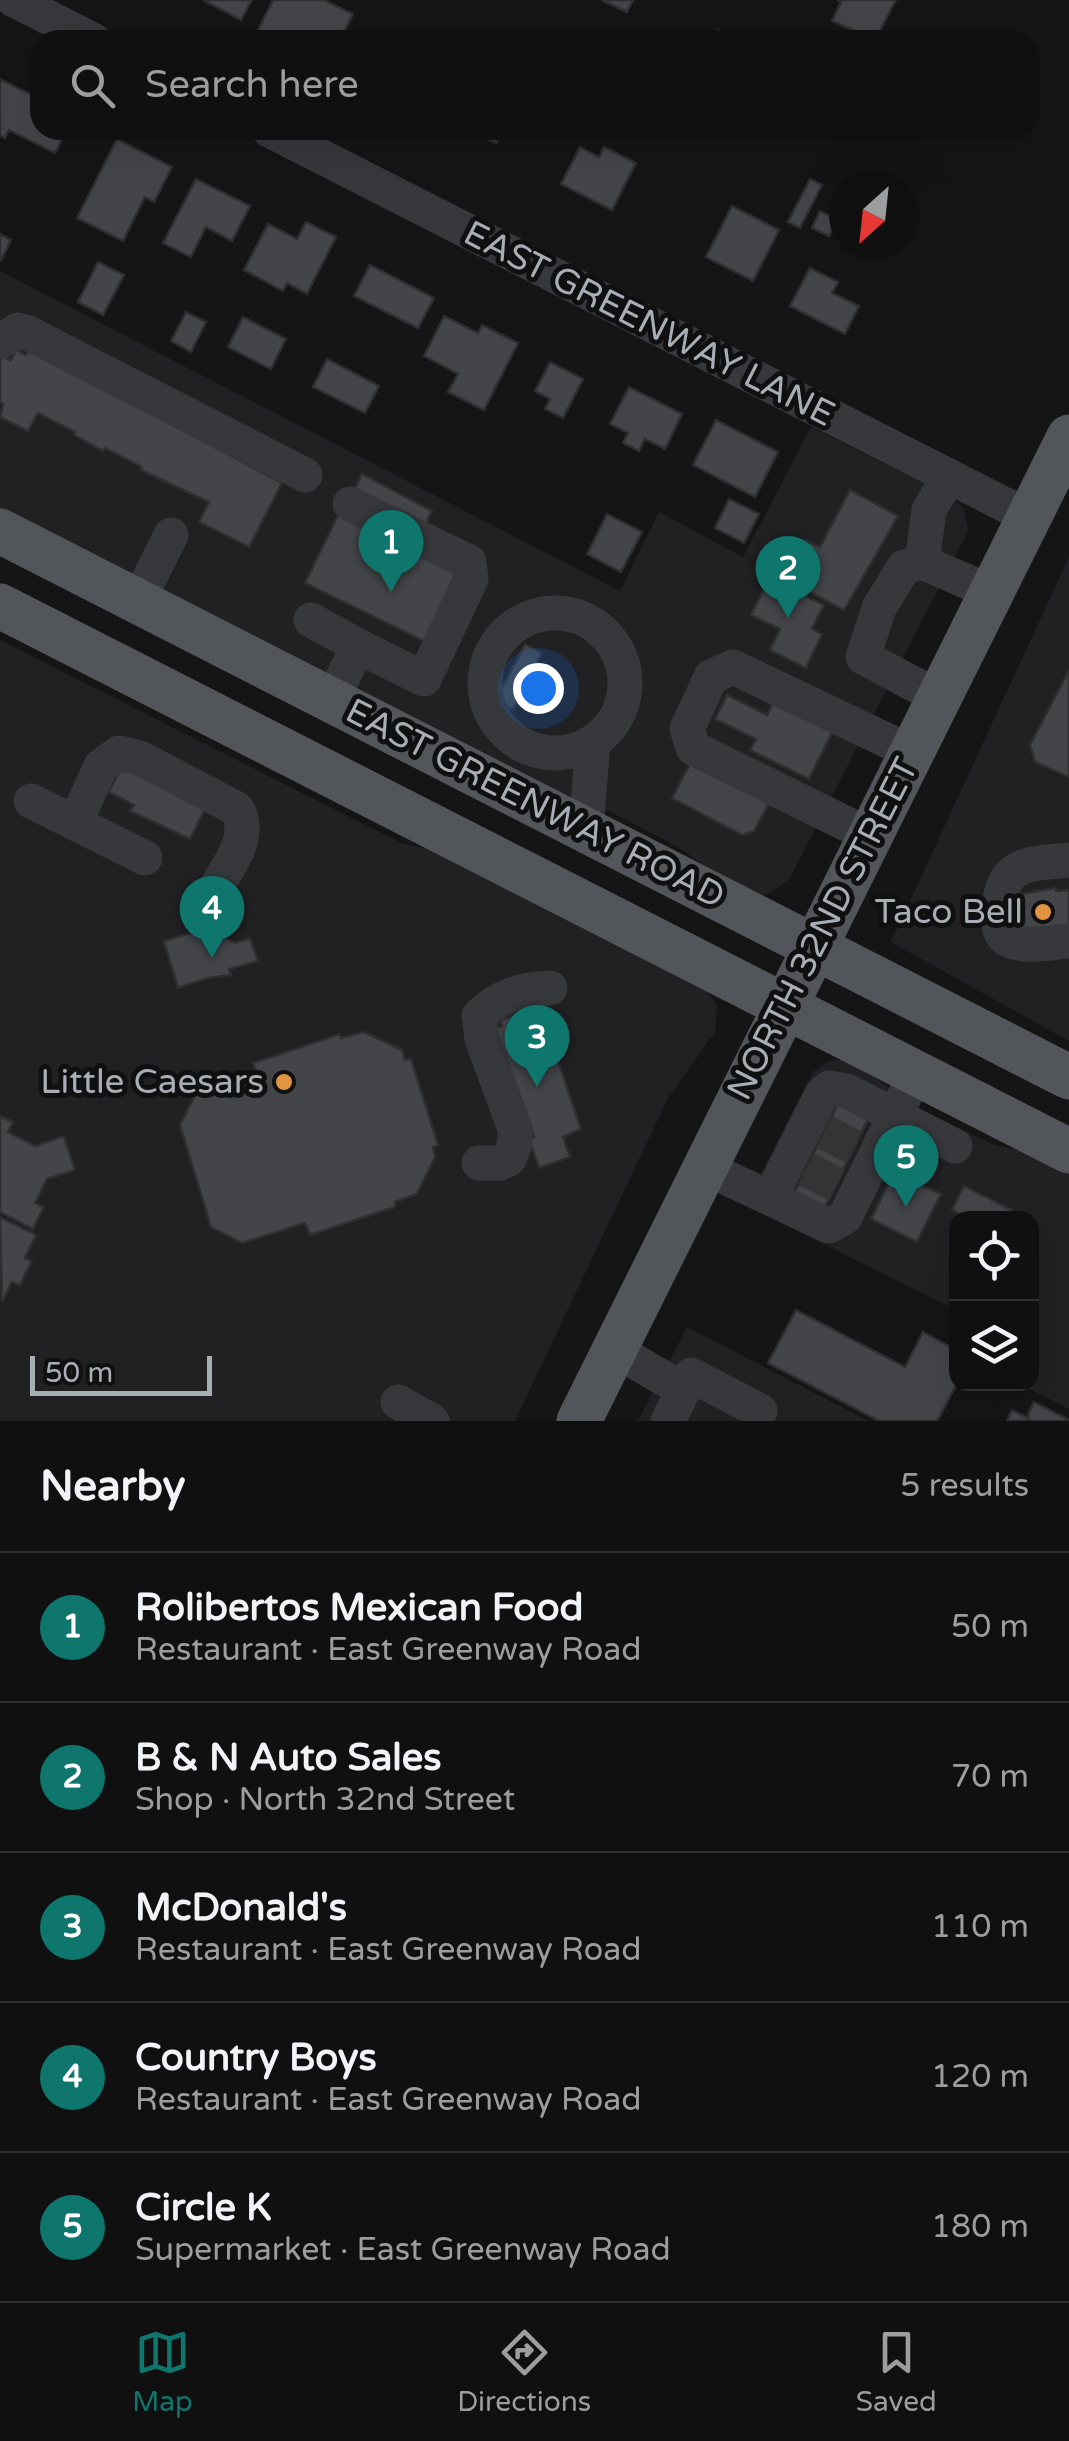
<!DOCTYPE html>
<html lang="en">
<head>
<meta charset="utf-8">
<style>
	:root { --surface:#101010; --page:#1e1e1e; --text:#f1f3f6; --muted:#9c9d9f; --line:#303030; --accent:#0f766e }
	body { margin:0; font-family:"Varela Round",sans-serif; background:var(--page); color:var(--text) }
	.controls { position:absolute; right:30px; bottom:30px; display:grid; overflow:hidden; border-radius:20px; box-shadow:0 10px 40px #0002 }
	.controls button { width:90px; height:90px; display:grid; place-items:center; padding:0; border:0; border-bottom:2px solid var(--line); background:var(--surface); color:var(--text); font:50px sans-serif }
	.compass { position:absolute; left:829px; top:170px; width:90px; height:90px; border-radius:50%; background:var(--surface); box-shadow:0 10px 40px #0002; rotate:207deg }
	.scale { position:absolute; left:30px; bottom:25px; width:182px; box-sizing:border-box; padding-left:10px; border:5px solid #a8aeb5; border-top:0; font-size:28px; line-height:35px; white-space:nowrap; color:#a8aeb5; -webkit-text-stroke:8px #101011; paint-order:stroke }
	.you { position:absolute; left:538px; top:688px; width:35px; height:35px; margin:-25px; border:8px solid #fff; border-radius:50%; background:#1a73e8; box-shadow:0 0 0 15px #1a73e833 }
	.badge { display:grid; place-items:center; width:65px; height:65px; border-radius:50%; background:var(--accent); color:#fff; font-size:32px; font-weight:700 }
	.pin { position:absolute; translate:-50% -82px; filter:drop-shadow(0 2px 5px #0008) }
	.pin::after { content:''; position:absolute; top:52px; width:35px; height:30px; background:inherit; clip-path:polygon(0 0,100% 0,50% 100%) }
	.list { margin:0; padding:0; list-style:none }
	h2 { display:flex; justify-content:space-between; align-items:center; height:130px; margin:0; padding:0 40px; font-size:42px }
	h2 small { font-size:32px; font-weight:400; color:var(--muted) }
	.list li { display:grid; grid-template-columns:65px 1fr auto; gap:30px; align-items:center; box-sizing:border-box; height:150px; padding:0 40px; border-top:2px solid var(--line) }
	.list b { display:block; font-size:38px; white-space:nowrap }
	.list p { margin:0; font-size:32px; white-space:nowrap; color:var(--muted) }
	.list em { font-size:32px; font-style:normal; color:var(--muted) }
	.icon { flex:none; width:55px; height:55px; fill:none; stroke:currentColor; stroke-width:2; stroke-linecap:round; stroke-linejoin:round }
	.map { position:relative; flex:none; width:1069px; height:1421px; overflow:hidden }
	.search { position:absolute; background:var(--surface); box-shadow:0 10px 40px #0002; left:30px; right:30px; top:30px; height:110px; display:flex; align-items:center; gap:25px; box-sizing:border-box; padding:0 35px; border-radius:30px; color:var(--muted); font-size:38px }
	.sheet { height:880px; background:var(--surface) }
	nav { display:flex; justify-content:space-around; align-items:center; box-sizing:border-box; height:140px; border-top:2px solid var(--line); background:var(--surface); font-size:28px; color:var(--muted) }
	nav a { display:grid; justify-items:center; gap:5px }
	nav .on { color:var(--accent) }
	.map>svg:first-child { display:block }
</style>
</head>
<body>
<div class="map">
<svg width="1069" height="1421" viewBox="0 0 1069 1421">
	<rect width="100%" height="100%" fill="#151516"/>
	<path fill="#212123" d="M0 271 620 591 659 512 743 557 811 427 955 499 964 509 968 531 789 880 768 894 755 896 742 892 678 847 611 812 569 804 0 513Z
		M1069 557V1041L891 942Z
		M0 640 401 843 443 852 707 991 717 1005 715 1032 668 1098 515 1421H0Z
		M841 1060 854 1062 918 1109 992 1144 1033 1154 1069 1172V1409L1019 1384H1032V1218H956V1310L745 1205 813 1072 829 1061Z
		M687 1327 869 1421H638Z"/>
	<path fill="#444549" stroke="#2f2f32" stroke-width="2.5" d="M203 0H252L241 20Z
		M273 0H324L353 14 340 40H292L286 37 285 40H253Z
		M602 0H633L627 12Z
		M837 0H896L875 40 832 21 841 2Z
		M718 30 737 40H713Z
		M0 79 40 99V130H67L55 153 9 130 5 138 0 135Z
		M470 130H503L496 143Z
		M117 139 172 167 154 202 145 197 123 241 77 218Z
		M580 147 599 157 604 147 636 163 612 210 561 184Z
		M861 173 884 185H855Z
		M196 179 250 206 232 241 206 227 191 257 163 243Z
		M810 179 822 185 800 228 788 222Z
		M732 206 779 230 753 281 706 257Z
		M820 211 837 220 829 236 812 228Z
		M306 222 336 237 307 294 287 283 283 291 244 270 268 224 297 239Z
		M0 234 11 240 1 260 0 259Z
		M98 262 124 275 103 315 78 302Z
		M370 265 434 298 418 328 354 296Z
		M810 268 838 282 832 293 859 306 845 334 790 306Z
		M186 312 206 322 191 352 171 341Z
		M444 316 478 333 482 325 518 343 484 410 448 392 458 374 424 356Z
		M243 317 286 339 271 369 228 347Z
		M29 348 282 483 249 547 199 522 209 502 141 470 142 467 105 448 103 451 74 435 75 432 38 413 28 431 0 417 3 404 0 402V360L2 356 11 360 16 350 26 355Z
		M327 359 379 386 365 413 313 387Z
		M550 362 583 379 563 418 545 409 550 399 535 391Z
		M629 387 682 414 665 449 645 439 639 451 623 443 628 433 610 424Z
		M716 420 778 452 755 497 693 465Z
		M362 474 432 511 423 529 353 493Z
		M850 490 898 516 844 610 785 579 806 540 820 547Z
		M729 499 759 514 744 543 715 528Z
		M340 511 462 570 426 642 305 583Z
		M607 514 642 532 621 572 587 554Z
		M769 578 824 605 812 629 822 634 806 668 770 650 780 629 751 615Z
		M525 644 542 653 513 710 495 701Z
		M1069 670V777L1035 762 1030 745Z
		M777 694 837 723 809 779 750 750 756 739 715 719 727 695 767 715Z
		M692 760 770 801 754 831 742 835 672 798Z
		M124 762 209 801 190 839 130 811 134 805 109 792Z
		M1056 888V891L1069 890V929L1019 934 1015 895Z
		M213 926 214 932 235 943 250 938 258 961 229 969 231 975 208 978 178 988 164 941Z
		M536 1008 538 1014 542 1013 581 1129 563 1137 570 1157 539 1168 529 1139 534 1137 526 1113 489 1030 502 1026 500 1020Z
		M364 1032 402 1050 405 1060 411 1059 438 1145 433 1147 435 1157 417 1194 395 1202V1207L310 1235 305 1223 242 1243 211 1227 180 1125 195 1095 257 1074 253 1063 340 1034 341 1038Z
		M839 1102 869 1117 820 1217 790 1202Z
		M0 1116 13 1122 8 1132 35 1146 64 1136 75 1170 47 1179 35 1203 44 1207 33 1229 0 1212Z
		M894 1172 941 1194 917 1242 871 1219Z
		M964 1186 1012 1210 1007 1218H968L952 1210Z
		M0 1217 36 1235 25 1258 32 1261 20 1285 12 1282 2 1302Z
		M796 1310 905 1367 923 1332 956 1350 957 1384 937 1421H879L768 1363Z
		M1034 1402 1069 1420V1421H1029L1028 1414Z
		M1012 1410 1028 1418 1027 1421H1007Z"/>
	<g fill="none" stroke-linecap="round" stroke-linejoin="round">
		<path stroke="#323436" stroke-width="35" stroke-dasharray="35 18" stroke-linecap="butt" d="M824 1132 854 1147
			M806 1169 837 1185"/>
		<path stroke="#36383b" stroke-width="35" d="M14 0 93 40
			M269 130 1029 517
			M0 342 18 330 28 333 305 475
			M350 504 469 562 471 579 424 679 358 646
			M922 562 929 510 949 477
			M138 601 171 535
			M485 683a70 70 0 1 1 140 0a70 70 0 1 1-140 0Z
			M311 620 358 646 332 700
			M938 697 863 657 879 608 904 567 922 562 991 592
			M31 801 145 858
			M75 823 101 766 119 753 140 758 237 809C253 837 228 866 214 891
			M586 830 593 742
			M869 835 693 748 687 729 711 677 733 667 911 752
			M1069 860C1029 864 1001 861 999 911 998 920 998 933 1007 939 1023 949 1052 942 1069 941
			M479 1163H500L509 1159 515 1143V1129L482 1039 479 1016C500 995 521 990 550 988
			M704 1167 829 1226 845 1217 916 1073
			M770 1198 822 1094 829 1088 847 1091 955 1146
			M615 1350 684 1390
			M398 1402 432 1421
			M668 1421 691 1375 760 1411"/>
		<path stroke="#52555a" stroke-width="45" d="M0 531 1069 1077
			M0 606 1069 1151
			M579 1421 1069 437"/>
	</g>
	<g fill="#e19442" stroke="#101011" stroke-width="4">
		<circle cx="1043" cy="912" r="10"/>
		<circle cx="284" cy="1082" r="10"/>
	</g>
	<g text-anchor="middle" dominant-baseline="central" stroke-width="10" stroke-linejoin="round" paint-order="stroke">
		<g font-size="35" fill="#a8aeb5" stroke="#101011">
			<text transform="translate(649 324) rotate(27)">EAST GREENWAY LANE</text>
			<text transform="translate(535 804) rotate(27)">EAST GREENWAY ROAD</text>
			<text transform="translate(823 929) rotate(-63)">NORTH 32ND STREET</text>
		</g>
		<g font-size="35" fill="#a8aeb5" stroke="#101011" text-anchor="end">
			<text x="1023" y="912">Taco Bell</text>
			<text x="264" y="1082">Little Caesars</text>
		</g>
	</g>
</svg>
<div class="controls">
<button><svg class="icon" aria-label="locate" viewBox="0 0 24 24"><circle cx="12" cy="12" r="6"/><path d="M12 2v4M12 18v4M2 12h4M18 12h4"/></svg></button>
<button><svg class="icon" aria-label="layers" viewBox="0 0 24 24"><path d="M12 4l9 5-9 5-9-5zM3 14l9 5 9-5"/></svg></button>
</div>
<svg class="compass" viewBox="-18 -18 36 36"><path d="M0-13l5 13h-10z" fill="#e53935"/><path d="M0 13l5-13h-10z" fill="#9c9d9f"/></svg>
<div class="scale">50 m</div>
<div class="you"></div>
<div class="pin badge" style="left:391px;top:592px">1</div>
<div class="pin badge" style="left:788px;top:618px">2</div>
<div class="pin badge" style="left:537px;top:1087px">3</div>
<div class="pin badge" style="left:212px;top:958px">4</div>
<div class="pin badge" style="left:906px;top:1207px">5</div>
<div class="search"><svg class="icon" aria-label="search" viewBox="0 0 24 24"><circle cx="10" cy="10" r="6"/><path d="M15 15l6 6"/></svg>Search here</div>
</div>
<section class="sheet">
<h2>Nearby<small>5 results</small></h2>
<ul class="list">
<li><span class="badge">1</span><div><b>Rolibertos Mexican Food</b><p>Restaurant · East Greenway Road</p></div><em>50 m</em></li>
<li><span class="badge">2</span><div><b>B &amp; N Auto Sales</b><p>Shop · North 32nd Street</p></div><em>70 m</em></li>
<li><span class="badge">3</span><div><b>McDonald's</b><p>Restaurant · East Greenway Road</p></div><em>110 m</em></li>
<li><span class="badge">4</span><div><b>Country Boys</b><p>Restaurant · East Greenway Road</p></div><em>120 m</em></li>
<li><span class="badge">5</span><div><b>Circle K</b><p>Supermarket · East Greenway Road</p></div><em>180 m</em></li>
</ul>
</section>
<nav>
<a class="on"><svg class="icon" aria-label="map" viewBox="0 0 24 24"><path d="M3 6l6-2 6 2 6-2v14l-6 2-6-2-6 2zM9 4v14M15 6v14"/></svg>Map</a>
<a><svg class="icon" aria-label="directions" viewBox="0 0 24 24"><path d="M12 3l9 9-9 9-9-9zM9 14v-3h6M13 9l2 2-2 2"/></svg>Directions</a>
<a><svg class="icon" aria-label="saved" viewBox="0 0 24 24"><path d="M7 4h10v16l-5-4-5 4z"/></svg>Saved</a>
</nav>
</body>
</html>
